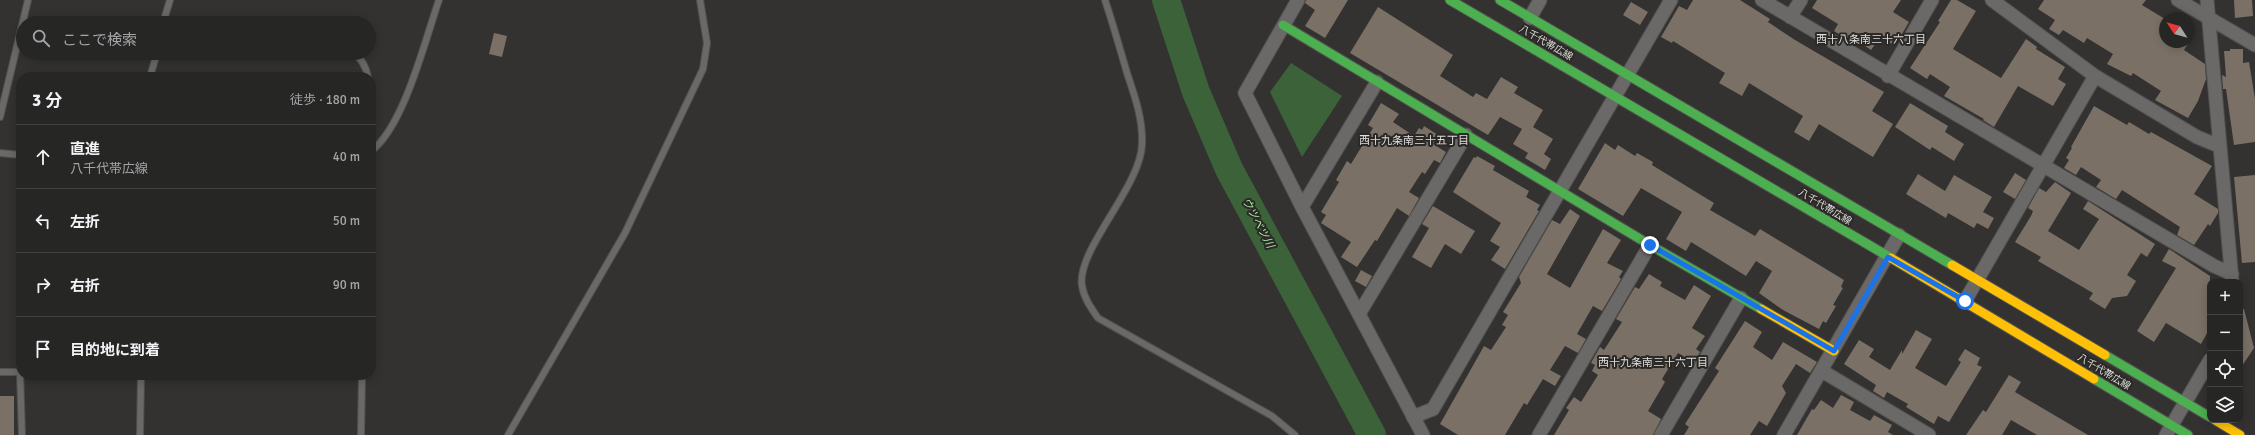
<!DOCTYPE html>
<html lang="ja">
<head>
<meta charset="utf-8">
<style>
	:root { --surface:#262625; --page:#2e2e2d; --text:#f1f3f6; --muted:#a4a5a7; --line:#424342 }
	body { margin:0; font-family:Signika,"Noto Sans JP",sans-serif; background:var(--page); color:var(--text) }
	.controls { position:absolute; right:12px; bottom:12px; display:grid; overflow:hidden; border-radius:8px; box-shadow:0 2px 10px #0003 }
	.controls button { width:36px; height:36px; display:grid; place-items:center; padding:0; border:0; border-bottom:1px solid var(--line); background:var(--surface); color:var(--text); font:20px sans-serif }
	.compass { position:absolute; left:2159px; top:12px; width:36px; height:36px; border-radius:50%; background:var(--surface); box-shadow:0 2px 10px #0003; rotate:306deg }
	.stop { position:absolute; width:12px; height:12px; margin:-9px; border:3px solid #1a73e8; border-radius:50%; background:#fff }
	.stop.end { background:#1a73e8; border-color:#fff; box-shadow:0 1px 4px #0008 }
	.list { margin:0; padding:0; list-style:none }
	h2 { display:flex; justify-content:space-between; align-items:center; height:52px; margin:0; padding:0 16px; font-size:17px }
	h2 small { font-size:13px; font-weight:400; color:var(--muted) }
	.list li { display:grid; grid-template-columns:26px 1fr auto; gap:12px; align-items:center; box-sizing:border-box; height:64px; padding:0 16px; border-top:1px solid var(--line) }
	.list b { display:block; font-size:15px; white-space:nowrap }
	.list p { margin:0; font-size:13px; white-space:nowrap; color:var(--muted) }
	.list em { font-size:13px; font-style:normal; color:var(--muted) }
	.icon { flex:none; width:22px; height:22px; fill:none; stroke:currentColor; stroke-width:2; stroke-linecap:round; stroke-linejoin:round }
	.map { position:relative; flex:none; width:2255px; height:435px; overflow:hidden }
	.search { position:absolute; background:var(--surface); box-shadow:0 2px 10px #0003; left:16px; top:16px; width:360px; height:44px; display:flex; align-items:center; gap:10px; box-sizing:border-box; padding:0 14px; border-radius:22px; color:var(--muted); font-size:15px }
	.panel { position:absolute; background:var(--surface); box-shadow:0 2px 10px #0003; left:16px; top:72px; width:360px; height:308px; border-radius:16px }
	.map>svg:first-child { display:block }
</style>
</head>
<body>
<div class="map">
<svg width="2255" height="435" viewBox="0 0 2255 435">
	<rect width="100%" height="100%" fill="#333231"/>
	<path fill="#3b6238" d="M1291 63 1342 96 1302 157 1270 92Z"/>
	<g fill="none" stroke-linecap="round" stroke-linejoin="round">
		<path stroke="#3b6238" stroke-width="28" d="M1166 0 1196 92 1229 169 1372 435"/>
	</g>
	<path fill="#7a7066" d="M1306 0H1348L1325 38 1305 26 1315 10 1305 3Z
		M1693 0H1740L1770 19 1768 22 1795 40 1884 92 1872 111 1893 124 1873 157 1819 124 1809 141 1794 132 1803 116 1749 83 1742 96 1719 83 1725 73 1673 41 1672 43 1661 37 1679 6 1687 10Z
		M1817 0H1901L1893 12 1909 22 1895 46 1880 37 1871 50 1849 35 1847 39 1834 31 1838 24 1812 8Z
		M1951 0H1957L1976 11 1953 49 2001 78 2026 39 2037 47 2036 49 2065 67 2058 79 2066 84 2053 106 2018 86 1994 127 1983 120 1984 119 1944 96 1950 87 1930 74 1927 79 1910 68 1940 22 1938 21Z
		M2044 0H2146L2142 5 2165 19V42H2189L2184 50 2205 64 2206 79 2198 101 2188 118 2155 100 2161 91 2133 73 2131 76 2107 64 2113 54 2087 38 2084 43 2063 30 2059 35 2049 29 2055 20 2038 9Z
		M2234 0H2252L2253 16 2235 18Z
		M1631 2 1648 12 1640 25 1623 15Z
		M1378 7 1453 55 1440 76 1473 97 1476 93 1487 99 1501 77 1518 87 1514 93 1543 110 1533 127 1553 139 1544 154 1551 159 1545 170 1525 158 1528 153 1513 144 1522 129 1500 117 1488 135 1350 53Z
		M494 33 507 36 502 57 489 54Z
		M2230 49H2243V63L2249 62 2255 99V142L2234 145 2226 89H2223L2222 75 2226 77 2224 51H2230Z
		M1381 103 1399 114 1393 122 1414 136 1419 128 1422 130 1424 126 1438 135 1433 144 1446 152 1440 163 1434 160 1425 174 1422 172 1409 192 1419 198 1409 216 1397 208 1377 241 1375 240 1357 267 1341 257 1351 242 1321 223 1326 215 1321 212 1339 182 1336 180 1347 161 1351 164 1373 128 1368 125Z
		M1910 103 1948 126 1945 132 1964 144 1954 161 1932 147 1930 150 1895 127Z
		M2094 106 2127 125 2129 122 2149 134 2151 132 2212 166 2194 194 2218 209V213L2210 226 2208 224 2194 245 2177 235 2180 227 2122 190 2116 199 2096 187 2101 180 2081 167 2076 175 2064 168 2069 160 2066 158 2072 148 2071 147Z
		M1605 143 1615 150 1618 145 1635 156 1637 153 1653 162 1652 165 1714 203 1710 210 1755 236 1760 229 1844 280 1841 287 1843 288 1833 305 1836 306 1826 323 1823 321 1819 329 1783 310 1759 293 1772 271 1756 261 1746 276 1691 242 1686 251 1666 239 1682 212 1641 188 1623 216 1578 189Z
		M1477 156 1495 166 1493 170 1529 191 1526 197 1540 205 1537 210 1539 211 1505 269 1491 260 1500 247 1490 241 1501 223 1453 192 1474 157 1476 158Z
		M2015 173 2026 180 2015 199 2003 192Z
		M1918 174 1945 191 1954 175 1992 197 1983 212 1994 218 1988 229 1977 223 1974 228 1948 213 1946 218 1906 194Z
		M2255 175V262L2242 263 2234 177Z
		M2055 182 2071 193 2048 231 2079 250 2099 219 2083 209 2088 201 2155 244 2147 257 2141 253 2127 275 2136 281 2127 296 2112 298 2105 309 2089 299 2093 293 2038 261 2041 257 2015 242 2031 216 2033 211 2028 208 2039 188 2046 192Z
		M1433 206 1475 231 1461 254 1445 244 1431 268 1412 257 1429 228 1422 224Z
		M1570 209 1580 216 1547 274 1570 288 1603 229 1621 240 1607 263 1623 271 1619 277 1621 279 1602 311 1593 306 1577 334 1586 339 1578 353 1565 346 1550 370 1561 376 1555 386 1543 379 1527 405 1524 403 1505 435H1458L1440 424 1484 346 1491 350 1506 327 1502 325 1508 315 1503 312 1521 283 1519 277 1552 220 1560 224Z
		M2169 249 2210 276V328L2201 344 2166 323 2154 342 2137 331 2176 268 2162 261Z
		M1361 270 1372 276 1366 287 1355 281Z
		M1649 274 1662 282 1660 286 1685 300 1694 285 1711 296 1692 328 1705 336 1696 349 1700 352 1694 363 1678 353 1662 379 1665 382 1648 411 1661 419 1653 435H1554L1569 410 1566 408 1574 397 1581 402 1598 375 1592 371 1595 365 1591 363 1592 361 1600 347 1604 350 1622 322 1616 319 1635 287 1639 289Z
		M2240 309H2244L2254 348 2240 369Z
		M1745 321 1762 332 1753 347 1772 360 1783 342 1817 362 1810 373 1796 364 1782 386 1786 393 1767 426 1759 421 1750 435H1684L1689 427 1685 424 1719 371 1715 368Z
		M1916 330 1932 339 1915 368 1946 386 1961 362 1958 360 1965 349 1980 358 1977 365 1982 367 1949 422 1938 416 1934 424 1906 407 1908 404 1887 392 1884 398 1873 391 1876 385 1844 364 1859 340 1874 349 1869 357 1890 370 1902 350V354Z
		M2009 375 2021 382 2015 392 2088 435H2037L2011 420 2002 435H1966L1983 410 1986 412Z
		M1841 395 1854 402 1850 410 1870 421 1874 415 1892 425 1888 432 1893 435H1797L1812 409 1814 410 1821 400 1833 408Z
		M0 396H14V435H0Z"/>
	<g fill="none" stroke-linecap="round" stroke-linejoin="round">
		<g stroke="#525150" stroke-width="8">
			<path id="lane" d="M1105 0C1113 24 1120 49 1127 73 1135 97 1143 119 1142 144 1141 187 1076 250 1082 286 1084 298 1091 308 1098 318L1272 416 1295 435
				M163 23 170 0
				M354 53C362 59 366 67 368 77
				M150 77 157 53
				M0 117 28 0
				M371 151C404 127 425 40 439 0
				M0 153 21 155
				M0 372H20L22 435
				M20 372 21 307
				M140 435 141 375
				M361 435 362 375
				M508 435 625 233 703 69 707 43 700 0"/>
		</g>
		<g stroke="#525150" stroke-width="15">
			<path id="street" d="M1298 0 1245 93 1302 207 1423 435
				M1762 0 2214 266 2232 274
				M1992 0 2095 76 2197 137 2219 146
				M2178 0 2255 45
				M2207 0 2232 281
				M1790 17 1801 0
				M1530 18 1540 0
				M1888 76 1932 0
				M1302 207 1377 82
				M1965 301 2095 76
				M1359 314 1466 135
				M1822 371 1929 435
				M1413 417 1433 409 1671 0
				M1539 435 1650 245
				M1661 435 1741 298
				M1784 435 1899 235
				M2166 435 2210 360"/>
		</g>
		<g stroke="#525150" stroke-width="11">
			<path id="fast" d="M1450 0 1891 258
				M1500 0 1952 265
				M1283 25 1650 245 1761 309
				M2105 355 2210 417
				M2094 379 2188 435"/>
		</g>
		<g stroke="#525150" stroke-width="11">
			<path id="slow" d="M1891 258 2094 379
				M1952 265 2105 355
				M1761 309 1834 351
				M2215 420 2240 435"/>
		</g>
		<use href="#lane" stroke="#6a6968" stroke-width="6"/>
		<use href="#street" stroke="#6a6968" stroke-width="13"/>
		<use href="#fast" stroke="#4caf50" stroke-width="9"/>
		<use href="#slow" stroke="#ffc107" stroke-width="9"/>
	</g>
	<g fill="none" stroke-linecap="round" stroke-linejoin="round">
		<path stroke="#1a73e8" stroke-width="5" d="M1650 245 1834 351 1888 257 1965 301"/>
	</g>
	<g text-anchor="middle" dominant-baseline="central" stroke-width="4" stroke-linejoin="round" paint-order="stroke">
		<g font-size="10" fill="#dedddb" stroke="#2a2926">
			<text transform="translate(1546 43) rotate(30)">八千代帯広線</text>
			<text transform="translate(1825 207) rotate(31)">八千代帯広線</text>
			<text transform="translate(2104 372) rotate(31)">八千代帯広線</text>
		</g>
		<g font-size="11" fill="#dedddb" stroke="#2a2926">
			<text x="1871" y="39">西十八条南三十六丁目</text>
			<text x="1414" y="140">西十九条南三十五丁目</text>
			<text x="1653" y="362">西十九条南三十六丁目</text>
		</g>
		<g font-size="11" font-style="italic" fill="#a9eaa4" stroke="#2a2926">
			<text transform="translate(1258 223) rotate(62)">ウツベツ川</text>
		</g>
	</g>
</svg>
<div class="controls">
<button>+</button>
<button>−</button>
<button><svg class="icon" aria-label="locate" viewBox="0 0 24 24"><circle cx="12" cy="12" r="6"/><path d="M12 2v4M12 18v4M2 12h4M18 12h4"/></svg></button>
<button><svg class="icon" aria-label="layers" viewBox="0 0 24 24"><path d="M12 4l9 5-9 5-9-5zM3 14l9 5 9-5"/></svg></button>
</div>
<svg class="compass" viewBox="-18 -18 36 36"><path d="M0-13l5 13h-10z" fill="#e53935"/><path d="M0 13l5-13h-10z" fill="#a4a5a7"/></svg>
<div class="stop" style="left:1965px;top:301px"></div>
<div class="stop end" style="left:1650px;top:245px"></div>
<div class="search"><svg class="icon" aria-label="search" viewBox="0 0 24 24"><circle cx="10" cy="10" r="6"/><path d="M15 15l6 6"/></svg>ここで検索</div>
<section class="panel">
<h2>3 分<small>徒歩 · 180 m</small></h2>
<ul class="list">
<li><svg class="icon" aria-label="ahead" viewBox="0 0 24 24"><path d="M12 20V5M6 11l6-6 6 6"/></svg><div><b>直進</b><p>八千代帯広線</p></div><em>40 m</em></li>
<li><svg class="icon" aria-label="left" viewBox="0 0 24 24"><path d="M17 20v-9H6M10 6l-5 5 5 5"/></svg><div><b>左折</b></div><em>50 m</em></li>
<li><svg class="icon" aria-label="right" viewBox="0 0 24 24"><path d="M7 20v-9h11M14 6l5 5-5 5"/></svg><div><b>右折</b></div><em>90 m</em></li>
<li><svg class="icon" aria-label="arrive" viewBox="0 0 24 24"><path d="M6 21V4h12l-3 4 3 4H6"/></svg><div><b>目的地に到着</b></div></li>
</ul>
</section>
</div>
</body>
</html>
